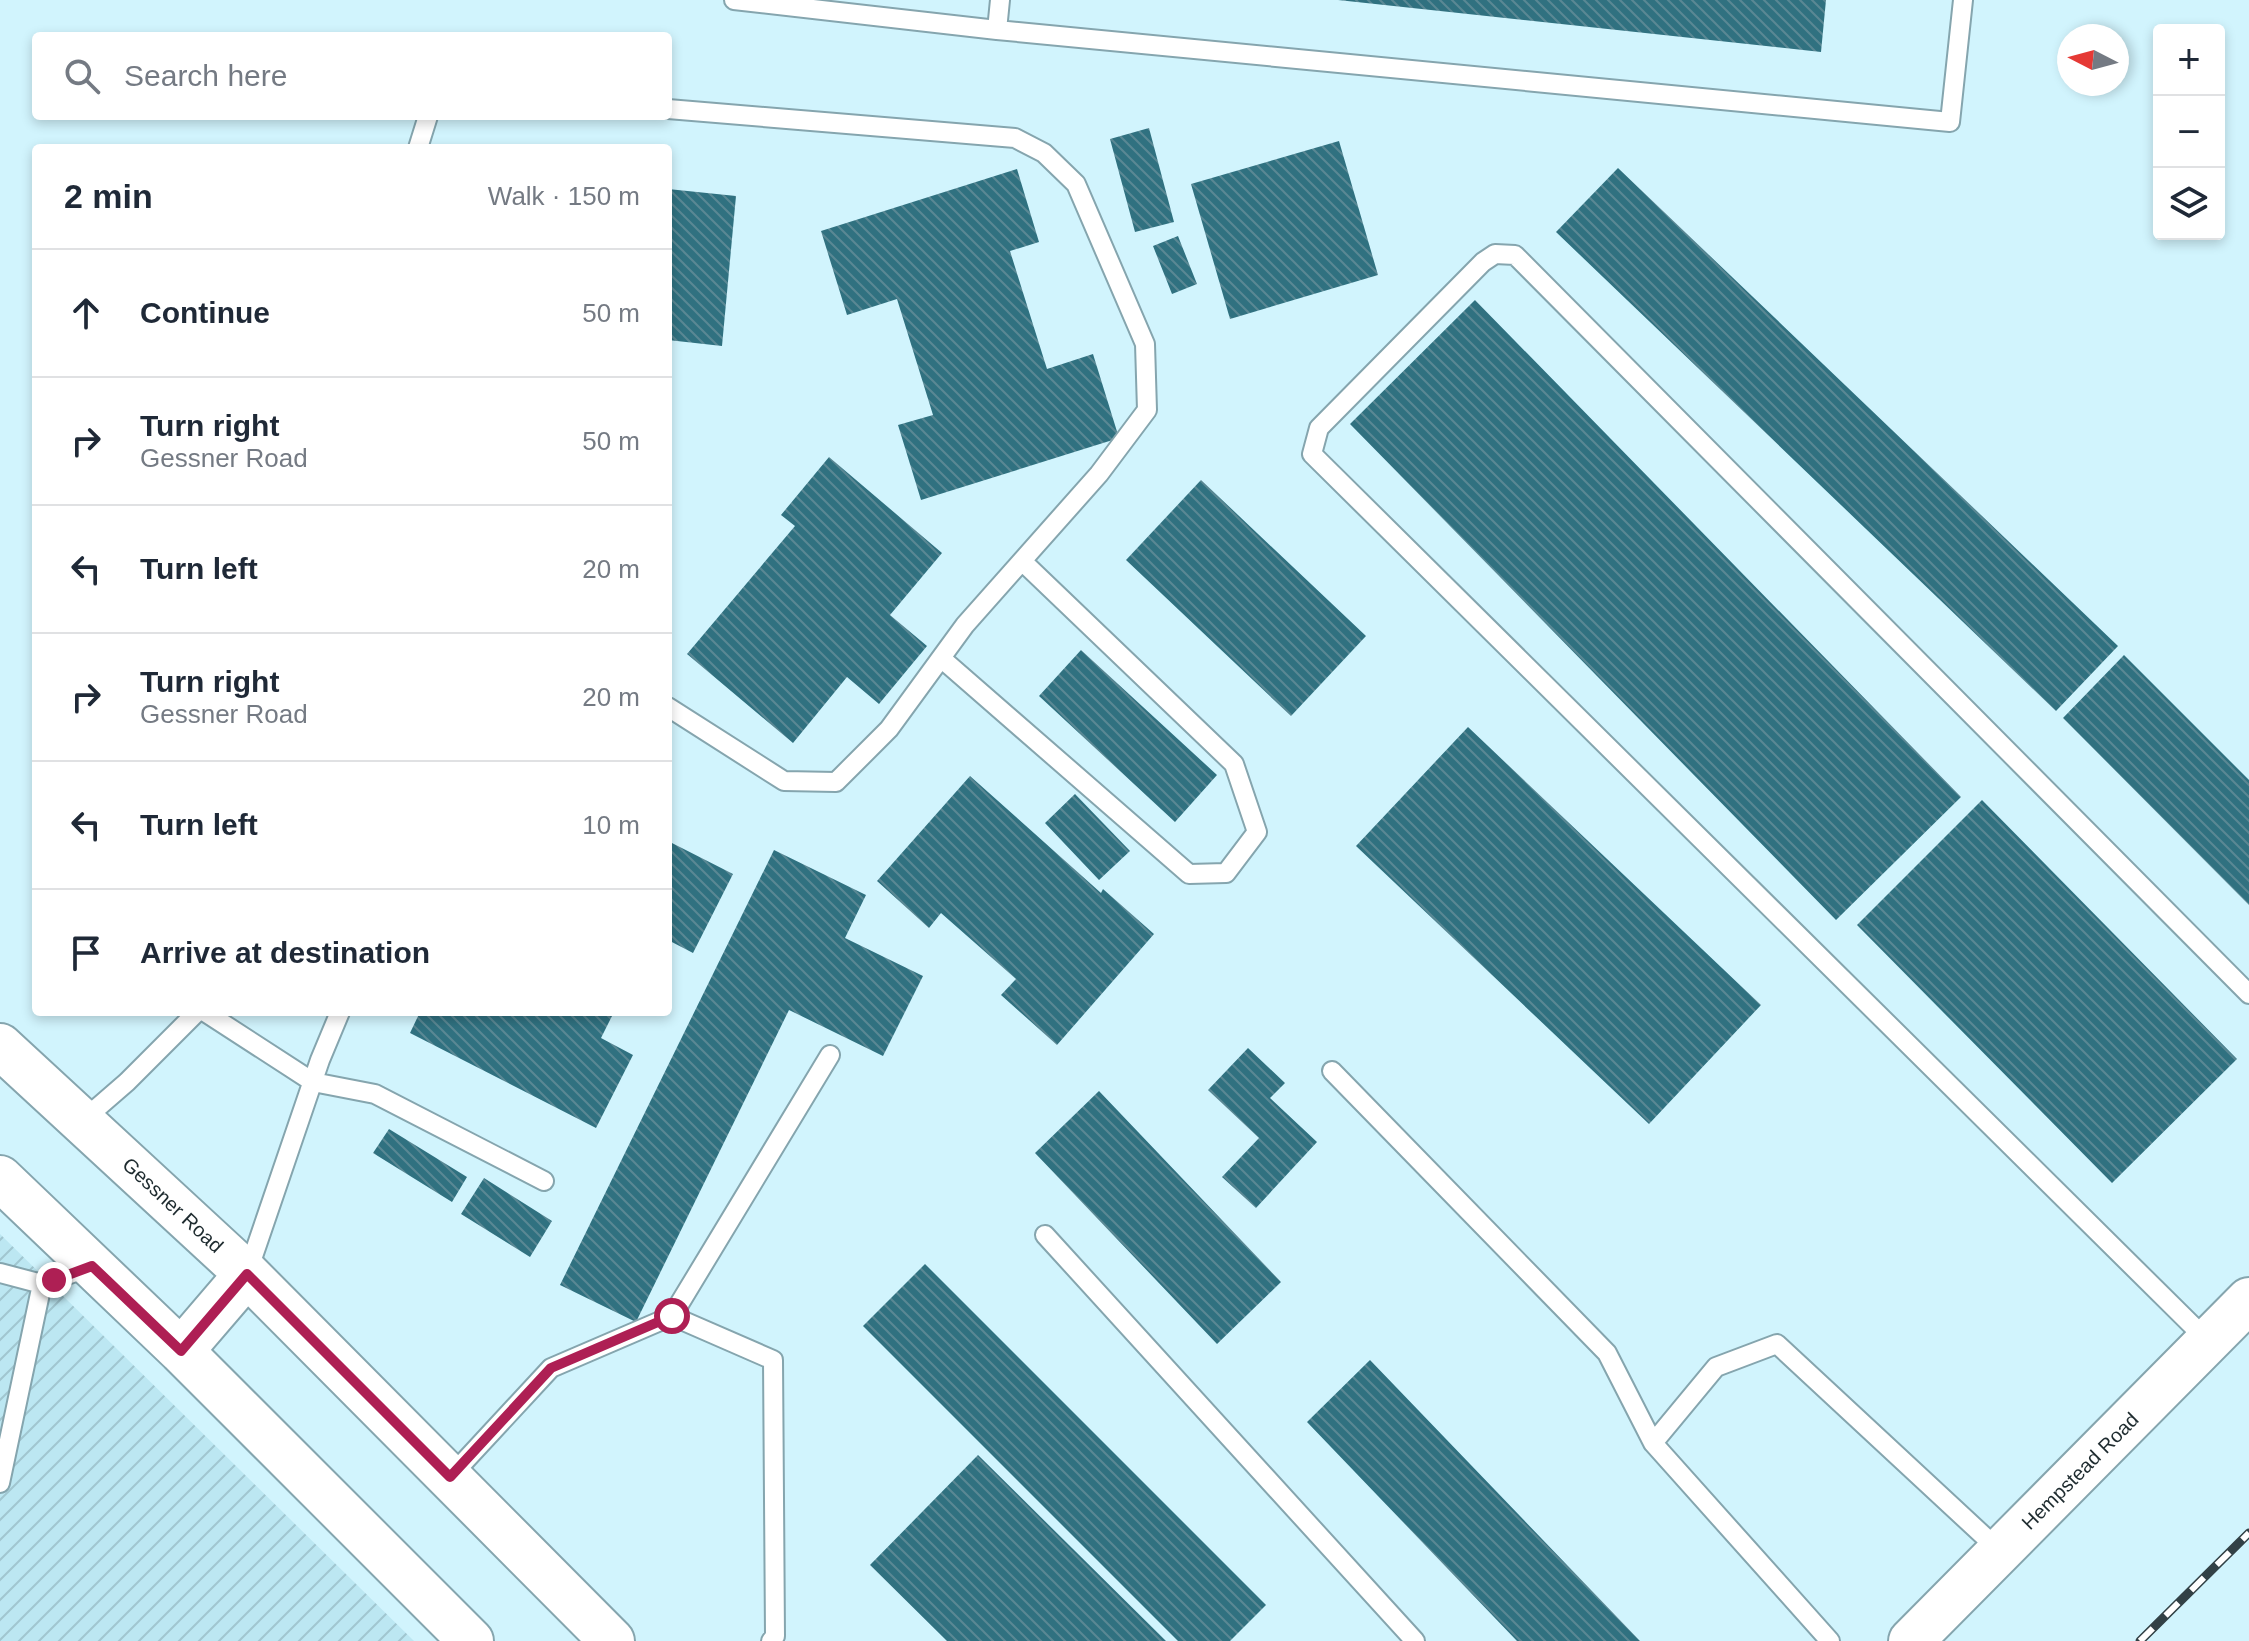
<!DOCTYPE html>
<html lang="en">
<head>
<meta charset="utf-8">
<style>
	:root { --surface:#fff; --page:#f2f2f3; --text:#1f2937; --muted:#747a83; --line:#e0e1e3 }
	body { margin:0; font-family:Arial,sans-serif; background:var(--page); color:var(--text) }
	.controls { position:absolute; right:24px; top:24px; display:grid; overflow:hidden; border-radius:8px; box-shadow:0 4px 12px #0003 }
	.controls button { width:72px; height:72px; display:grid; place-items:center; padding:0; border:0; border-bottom:2px solid var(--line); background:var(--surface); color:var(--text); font:40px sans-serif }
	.compass { position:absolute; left:2057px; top:24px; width:72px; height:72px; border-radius:50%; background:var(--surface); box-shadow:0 4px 12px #0003; rotate:276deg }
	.stop { position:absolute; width:24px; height:24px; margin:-18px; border:6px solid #ae1f54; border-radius:50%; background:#fff }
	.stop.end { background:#ae1f54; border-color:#fff; box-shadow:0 2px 8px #0008 }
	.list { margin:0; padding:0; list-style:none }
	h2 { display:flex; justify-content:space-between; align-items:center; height:104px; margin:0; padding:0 32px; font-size:34px }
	h2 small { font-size:26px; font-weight:400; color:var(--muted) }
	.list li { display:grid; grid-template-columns:52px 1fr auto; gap:24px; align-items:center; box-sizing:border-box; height:128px; padding:0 32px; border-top:2px solid var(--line) }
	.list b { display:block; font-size:30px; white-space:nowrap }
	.list p { margin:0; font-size:26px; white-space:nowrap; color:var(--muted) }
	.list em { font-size:26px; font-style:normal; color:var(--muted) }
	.icon { flex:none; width:44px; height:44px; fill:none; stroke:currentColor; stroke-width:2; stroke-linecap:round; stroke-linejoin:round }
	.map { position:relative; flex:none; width:2249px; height:1641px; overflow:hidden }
	.search { position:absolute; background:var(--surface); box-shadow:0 4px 12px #0003; left:32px; top:32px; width:640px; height:88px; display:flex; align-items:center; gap:20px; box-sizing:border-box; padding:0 28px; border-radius:8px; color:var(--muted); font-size:30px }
	.panel { position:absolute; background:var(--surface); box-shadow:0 4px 12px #0003; left:32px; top:144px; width:640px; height:872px; border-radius:8px }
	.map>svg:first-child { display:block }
</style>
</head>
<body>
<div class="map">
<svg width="2249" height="1641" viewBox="0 0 2249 1641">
	<defs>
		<pattern id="industrial-furrows" width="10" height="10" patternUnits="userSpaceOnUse" patternTransform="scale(2)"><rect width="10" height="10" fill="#bce7f2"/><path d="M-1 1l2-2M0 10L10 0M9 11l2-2" fill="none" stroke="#a1c6d0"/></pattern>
		<pattern id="building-back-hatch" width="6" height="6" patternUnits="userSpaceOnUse" patternTransform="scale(2)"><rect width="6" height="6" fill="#307180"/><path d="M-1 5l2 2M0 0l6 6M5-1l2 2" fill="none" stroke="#5a8894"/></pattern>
	</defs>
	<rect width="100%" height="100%" fill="#d1f4fd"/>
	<path fill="url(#industrial-furrows)" d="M0 1234 414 1641H0Z"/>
	<path fill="url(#building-back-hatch)" d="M1338 0H1826L1821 52Z
		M1149 128 1174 222 1135 232 1110 139Z
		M1339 141 1378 275 1230 319 1191 184Z
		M1618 168 2118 646 2056 711 1556 232Z
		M1017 169 1039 242 1010 251 1047 369 1093 354 1119 438 921 500 898 425 933 415 897 299 847 315 821 231Z
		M668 189 736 196 722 346 668 340Z
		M1178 236 1197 284 1172 294 1153 246Z
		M1475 300 1961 797 1836 920 1350 424Z
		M829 457 942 553 890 615 927 646 879 704 847 677 793 743 687 654 795 526 781 515Z
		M1201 480 1366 636 1291 716 1126 560Z
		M1081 650 1217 775 1175 822 1039 696Z
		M2124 655 2249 780V905L2063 718Z
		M1468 727 1761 1005 1649 1124 1356 846Z
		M970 776 1101 893 1103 889 1154 934 1057 1045 1001 995 1016 979 941 913 929 928 877 881Z
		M1075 794 1130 851 1099 880 1045 823Z
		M1982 800 2237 1059 2112 1183 1857 925Z
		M668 841 733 874 693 953 668 940Z
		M774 850 866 895 845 938 923 976 883 1056 789 1010 636 1322 560 1285Z
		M420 1012H614L601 1038 633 1055 596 1128 410 1033Z
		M1248 1048 1285 1083 1270 1098 1317 1142 1256 1208 1222 1177 1259 1138 1208 1090Z
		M1099 1091 1281 1282 1217 1344 1035 1153Z
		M389 1129 467 1177 452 1202 373 1153Z
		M484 1178 552 1221 530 1257 461 1214Z
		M925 1264 1266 1605 1230 1641H1178L863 1326Z
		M1370 1360 1640 1641H1517L1307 1422Z
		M978 1455 1166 1641H947L870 1565Z"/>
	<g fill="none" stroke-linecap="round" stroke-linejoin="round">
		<g stroke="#85a5ae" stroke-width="22">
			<path id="service" d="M734 0 997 30
				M1000 0 997 30 1950 122 1963 0
				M668 109 1015 138 1044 153 1076 184 1145 344 1147 410 1099 474 965 625 889 729 836 782 784 781 668 707
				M418 148 428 116
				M941 658 1189 874 1226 873 1257 832 1234 764 1022 561
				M205 1012 313 1082 375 1094 544 1181
				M1332 1071 1607 1353 1653 1443 1830 1641
				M82 1121 127 1082 197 1012
				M1045 1235 1415 1641
				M248 1271 320 1060 340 1012
				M0 1273 42 1284 92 1266
				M672 1316 773 1360 775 1636 771 1641
				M2208 1341 1312 454 1319 428 1483 262 1495 254 1515 255 2249 994
				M1653 1443 1716 1367 1777 1344 2000 1551
				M450 1477 551 1368 672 1316 830 1055
				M0 1483 42 1284"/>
		</g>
		<g stroke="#85a5ae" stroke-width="48">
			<path id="secondary" d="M0 1046 247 1274 612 1641
				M0 1178 181 1351 471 1641
				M181 1351 247 1274
				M1911 1641 2249 1300"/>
		</g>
		<use href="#service" stroke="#fff" stroke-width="18"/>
		<use href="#secondary" stroke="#fff" stroke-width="44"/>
		<g stroke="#324146" stroke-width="9">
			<path id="rail" d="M2140 1641 2249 1533"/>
		</g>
		<use href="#rail" stroke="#fff" stroke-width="6" stroke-dasharray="18" stroke-linecap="butt"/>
	</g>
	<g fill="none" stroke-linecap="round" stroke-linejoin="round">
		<path stroke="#ae1f54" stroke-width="10" d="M54 1280 92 1266 181 1351 247 1274 450 1477 551 1368 672 1316"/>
	</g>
	<g text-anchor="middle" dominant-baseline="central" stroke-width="8" stroke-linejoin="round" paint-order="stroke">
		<g font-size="20" fill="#1e2b2f" stroke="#fff">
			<text transform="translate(173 1205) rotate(43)">Gessner Road</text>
			<text transform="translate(2080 1471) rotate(-45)">Hempstead Road</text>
		</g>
	</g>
</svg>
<div class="controls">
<button>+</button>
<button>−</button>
<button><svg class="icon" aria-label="layers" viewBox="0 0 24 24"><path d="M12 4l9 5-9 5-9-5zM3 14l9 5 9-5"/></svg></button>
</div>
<svg class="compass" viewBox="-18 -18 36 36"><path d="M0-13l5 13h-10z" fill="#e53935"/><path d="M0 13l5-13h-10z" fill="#747a83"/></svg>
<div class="stop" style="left:672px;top:1316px"></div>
<div class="stop end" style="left:54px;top:1280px"></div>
<div class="search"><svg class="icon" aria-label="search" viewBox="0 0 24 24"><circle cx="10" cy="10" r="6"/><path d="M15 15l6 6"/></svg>Search here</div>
<section class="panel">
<h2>2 min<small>Walk · 150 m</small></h2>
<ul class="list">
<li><svg class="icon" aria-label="ahead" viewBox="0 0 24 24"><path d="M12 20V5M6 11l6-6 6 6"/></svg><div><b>Continue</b></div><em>50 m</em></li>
<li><svg class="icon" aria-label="right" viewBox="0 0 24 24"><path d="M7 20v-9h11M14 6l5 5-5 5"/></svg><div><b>Turn right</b><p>Gessner Road</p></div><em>50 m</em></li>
<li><svg class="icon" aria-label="left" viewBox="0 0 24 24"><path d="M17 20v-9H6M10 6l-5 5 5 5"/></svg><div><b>Turn left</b></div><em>20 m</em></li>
<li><svg class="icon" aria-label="right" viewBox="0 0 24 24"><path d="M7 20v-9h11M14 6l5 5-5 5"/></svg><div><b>Turn right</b><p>Gessner Road</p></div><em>20 m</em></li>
<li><svg class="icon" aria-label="left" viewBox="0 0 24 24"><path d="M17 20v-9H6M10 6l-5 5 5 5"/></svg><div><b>Turn left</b></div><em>10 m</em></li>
<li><svg class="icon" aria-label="arrive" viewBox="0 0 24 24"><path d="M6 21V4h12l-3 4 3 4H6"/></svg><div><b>Arrive at destination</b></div></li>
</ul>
</section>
</div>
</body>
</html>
